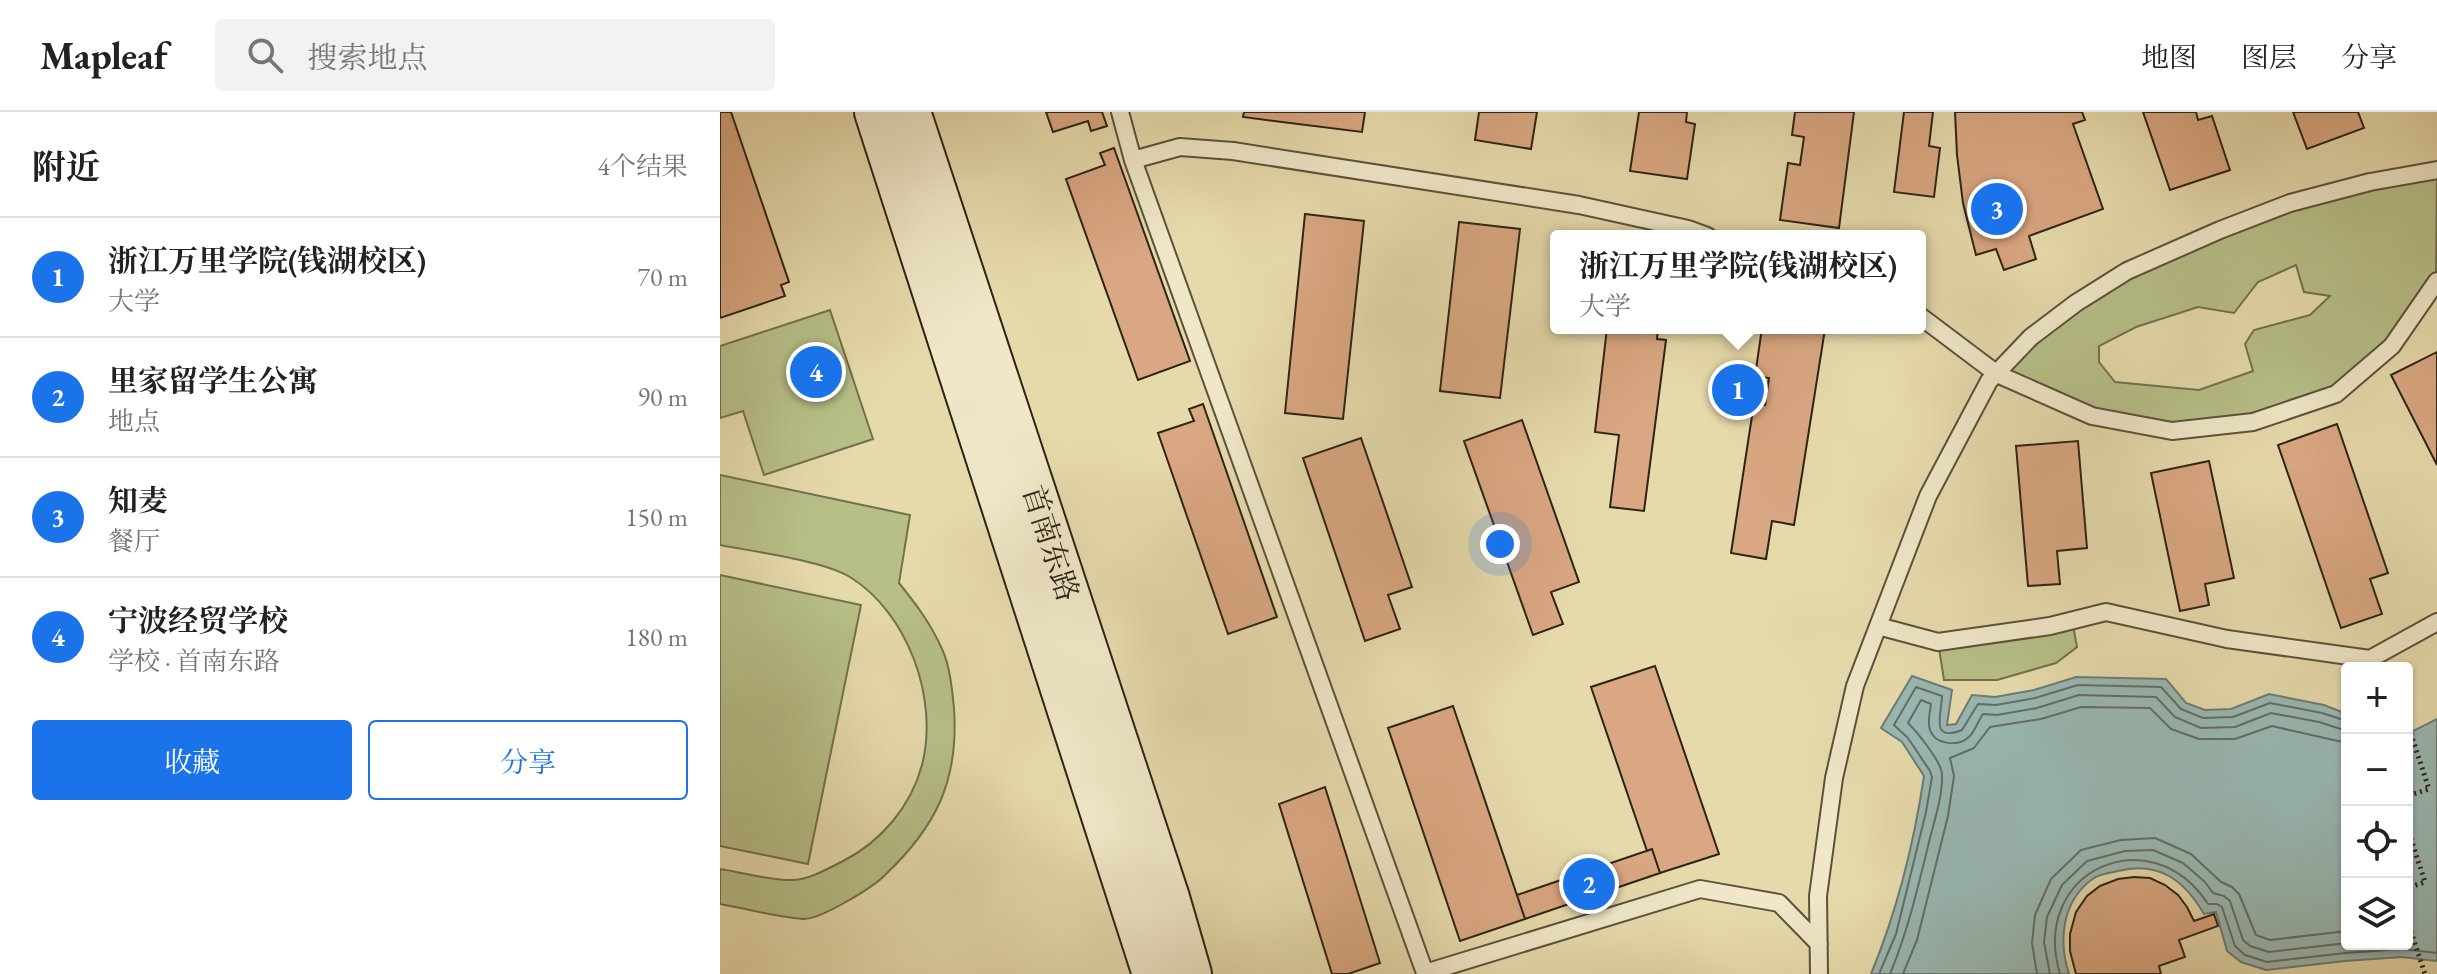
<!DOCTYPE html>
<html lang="zh">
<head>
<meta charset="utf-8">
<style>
	:root { --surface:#fff; --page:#f2f2f2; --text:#222; --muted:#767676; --line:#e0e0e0; --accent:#1a73e8 }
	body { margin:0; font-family:"EB Garamond","Noto Serif SC",serif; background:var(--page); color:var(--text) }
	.controls { position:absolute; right:24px; bottom:24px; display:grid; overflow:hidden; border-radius:8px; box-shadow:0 2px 6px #0004 }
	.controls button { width:72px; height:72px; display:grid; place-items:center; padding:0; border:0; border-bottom:2px solid var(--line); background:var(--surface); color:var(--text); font:40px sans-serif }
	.you { position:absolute; left:780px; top:432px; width:28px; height:28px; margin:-20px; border:6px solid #fff; border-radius:50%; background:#1a73e8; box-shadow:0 0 0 12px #1a73e833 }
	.badge { display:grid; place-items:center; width:52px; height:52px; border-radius:50%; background:var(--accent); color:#fff; font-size:26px; font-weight:700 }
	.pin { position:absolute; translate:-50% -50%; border:4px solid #fff; box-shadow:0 2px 8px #0006 }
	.popup { position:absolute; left:830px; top:118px; width:376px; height:104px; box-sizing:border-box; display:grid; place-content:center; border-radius:8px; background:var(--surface); filter:drop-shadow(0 2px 6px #0005); font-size:26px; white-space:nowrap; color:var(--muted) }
	.popup b { font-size:30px; color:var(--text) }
	.popup::after { content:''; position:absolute; left:50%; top:100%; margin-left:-16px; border:16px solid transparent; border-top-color:var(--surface) }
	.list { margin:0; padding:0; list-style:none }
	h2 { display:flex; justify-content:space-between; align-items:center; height:104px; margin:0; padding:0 32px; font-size:34px }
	h2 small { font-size:26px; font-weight:400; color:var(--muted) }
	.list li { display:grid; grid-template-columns:52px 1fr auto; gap:24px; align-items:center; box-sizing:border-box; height:120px; padding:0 32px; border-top:2px solid var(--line) }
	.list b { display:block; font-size:30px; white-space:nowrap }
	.list p { margin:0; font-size:26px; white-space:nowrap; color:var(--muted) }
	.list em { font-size:26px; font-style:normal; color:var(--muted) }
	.actions { display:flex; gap:16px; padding:24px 32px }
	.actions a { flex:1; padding:18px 0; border:2px solid var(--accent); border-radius:8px; text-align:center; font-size:28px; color:var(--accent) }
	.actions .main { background:var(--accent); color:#fff }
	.icon { flex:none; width:44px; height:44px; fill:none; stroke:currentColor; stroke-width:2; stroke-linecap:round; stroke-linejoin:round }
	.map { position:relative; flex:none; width:1717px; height:862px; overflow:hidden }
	header { display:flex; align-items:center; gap:48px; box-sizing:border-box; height:112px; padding:0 40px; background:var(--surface); border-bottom:2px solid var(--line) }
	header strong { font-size:38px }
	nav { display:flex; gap:44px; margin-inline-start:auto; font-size:28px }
	.search { width:560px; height:72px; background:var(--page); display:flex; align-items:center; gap:20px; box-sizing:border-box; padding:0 28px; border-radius:8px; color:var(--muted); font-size:30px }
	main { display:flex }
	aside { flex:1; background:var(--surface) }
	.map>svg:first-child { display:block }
</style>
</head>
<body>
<header>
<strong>Mapleaf</strong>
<div class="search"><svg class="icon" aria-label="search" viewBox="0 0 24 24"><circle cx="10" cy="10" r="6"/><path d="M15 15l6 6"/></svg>搜索地点</div>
<nav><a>地图</a><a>图层</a><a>分享</a></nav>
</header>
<main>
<aside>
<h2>附近<small>4个结果</small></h2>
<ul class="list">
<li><span class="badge">1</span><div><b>浙江万里学院(钱湖校区)</b><p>大学</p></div><em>70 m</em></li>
<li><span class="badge">2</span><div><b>里家留学生公寓</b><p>地点</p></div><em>90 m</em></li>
<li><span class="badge">3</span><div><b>知麦</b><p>餐厅</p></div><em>150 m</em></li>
<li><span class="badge">4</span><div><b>宁波经贸学校</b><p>学校 · 首南东路</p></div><em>180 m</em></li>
</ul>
<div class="actions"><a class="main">收藏</a><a>分享</a></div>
</aside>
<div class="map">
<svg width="1717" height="862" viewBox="0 0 1717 862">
	<rect width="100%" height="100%" fill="#e6daab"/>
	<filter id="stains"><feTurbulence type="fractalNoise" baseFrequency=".0025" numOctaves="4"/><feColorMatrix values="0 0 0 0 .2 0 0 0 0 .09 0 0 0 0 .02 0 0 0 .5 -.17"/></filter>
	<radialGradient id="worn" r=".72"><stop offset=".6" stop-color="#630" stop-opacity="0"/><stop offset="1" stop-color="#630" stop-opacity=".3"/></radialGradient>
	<path fill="#b7bf87" stroke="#727150" stroke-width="2" fill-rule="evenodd" d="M1717 63 1716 164 1669 232 1614 280 1535 305 1457 315 1376 300 1287 257 1358 193 1415 161 1529 112 1641 76ZM1576 153 1584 180 1610 184 1590 203 1534 218 1525 232 1533 259 1479 278 1395 270 1379 250V234L1416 215 1478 195 1514 201 1538 170Z
		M110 198 153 327 44 363 23 299 0 306V234Z
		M0 363 190 403 179 471C196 492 211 512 222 537 230 554 232 577 234 596 239 669 216 715 164 764 152 776 101 807 84 807 61 806 24 796 0 792V757C21 760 52 769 72 768 89 768 109 756 123 749 161 730 191 694 202 653 219 587 188 501 130 465 101 448 35 440 0 433Z
		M0 463 141 493 88 752 0 734Z
		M1352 508 1357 535 1336 551 1277 568H1224L1218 530Z"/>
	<path fill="#99b8b3" stroke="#6e7c75" stroke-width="2" d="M1192 564 1232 578 1227 613 1236 612 1252 583 1275 585 1314 578 1356 565 1446 567 1466 591 1485 598 1511 597 1549 582 1604 593 1627 602V832H1687V622L1717 607V849L1682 845 1625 849 1546 858 1521 850 1507 839 1496 800 1484 802C1464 768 1439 749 1398 759 1390 761 1380 762 1374 766 1342 788 1338 828 1349 862H1151C1177 799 1194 731 1204 664L1182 630 1161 616Z"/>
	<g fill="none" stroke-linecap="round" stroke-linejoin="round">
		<path stroke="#636e66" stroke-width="2" d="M1159 862 1176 822 1206 700 1212 665 1210 659 1188 626 1174 613 1196 575 1222 584C1222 601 1209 631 1242 618L1258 592 1276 593 1315 586 1358 573 1441 575 1461 597 1483 606 1513 605 1550 591 1602 601 1627 609
			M1170 862C1188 819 1198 775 1209 730 1214 709 1223 684 1222 662 1221 649 1197 620 1188 611L1201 588 1211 592C1210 600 1207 610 1210 618 1215 633 1238 635 1249 625 1255 619 1258 609 1263 602L1277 603 1317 596 1359 583 1436 585 1455 605 1481 616 1515 615 1551 601 1599 610 1627 619
			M1183 862 1197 828 1228 704 1234 664 1230 646 1254 636 1270 615 1321 607 1361 595 1430 596 1451 617 1479 627H1515L1552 614 1627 631
			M1317 862 1312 831 1315 803 1331 767 1361 738 1401 728 1435 726 1471 742 1501 770 1512 775 1519 782 1536 823 1550 828 1627 819
			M1330 862 1324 830 1327 805 1342 773 1367 749 1405 739 1433 738 1463 751 1485 770 1493 781 1504 784 1510 789 1523 828 1530 834 1549 840 1627 831
			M1340 862C1309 759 1430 704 1488 792H1497L1502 795 1515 834 1525 843 1547 850 1625 841 1681 837 1717 841"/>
	</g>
	<path fill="#d9a781" stroke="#2d2318" stroke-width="2" d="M0 0H11L69 170 61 173 65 184 0 206Z
		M326 0H382L387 14 371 19 368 9 333 20Z
		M524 0H645L642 20 523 5Z
		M759 0H817L811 37 755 28Z
		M919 0H967L966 10 975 12 967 67 910 59Z
		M1075 0H1134L1119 116 1060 108 1068 51 1080 53 1084 25 1072 23Z
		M1184 0H1213L1209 34 1220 36 1214 85 1174 80Z
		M1235 0H1362L1365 8 1353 12 1383 97 1309 124 1316 147 1284 158 1276 137 1256 143 1243 91 1237 43Z
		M1423 0H1476L1478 8 1492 4 1510 58 1450 78Z
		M1573 0H1638L1644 16 1587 37Z
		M394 36 470 249 418 268 346 67 385 53 380 41Z
		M585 102 644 109 623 307 565 301Z
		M739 110 800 117 780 286 720 279Z
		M887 216H938L937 227 946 228 924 399 890 395 899 323 875 320Z
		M1042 216 1105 217 1074 413 1052 409 1046 447 1011 441 1034 291 1045 293 1049 266 1035 264Z
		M1717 240V353L1671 263Z
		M483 292 557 505 508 522 438 321 474 309 469 297Z
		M802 308 859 470 831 480 843 512 813 523 744 329Z
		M1617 312 1668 461 1650 467 1662 502 1621 516 1558 333Z
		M641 326 692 475 668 483 680 517 645 529 583 346Z
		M1358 329 1367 436 1337 439 1340 472 1308 474 1296 334Z
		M1489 349 1514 466 1485 472 1489 493 1460 499 1431 361Z
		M935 554 999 742 940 761 932 737 927 739 871 575Z
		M733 594 805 807 740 829 668 616Z
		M605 675 660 851 628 862H612L559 692Z
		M932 737 940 761 805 807 797 783Z
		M1414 765 1430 766 1445 773 1458 783 1467 795 1474 809 1494 802 1498 814 1459 828 1465 845 1439 854 1441 862H1356L1350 839V822L1356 800 1367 784 1380 774 1398 767Z"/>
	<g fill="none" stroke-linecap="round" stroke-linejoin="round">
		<g stroke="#5b513d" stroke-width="20">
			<path id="service" d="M400 0 413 48 705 861 980 777 1059 791 1099 832
				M413 48 460 35 513 39 859 93 968 117 987 124
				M1200 204 1277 262 1372 304 1452 319 1533 310 1616 282 1672 234 1717 169
				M1158 514 1218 530 1330 514 1386 500 1507 527 1650 547 1717 510
				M1099 862 1098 784 1114 666 1135 574 1208 384 1269 269 1311 225 1356 191 1407 159 1500 118 1570 91 1650 70 1717 58"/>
		</g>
		<g stroke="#2d2318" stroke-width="46">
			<path id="secondary" d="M156 0 434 862
				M189 0 448 786 470 862"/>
		</g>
		<path stroke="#2d2318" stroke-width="5" stroke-dasharray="2 4" stroke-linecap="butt" d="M1687 610 1709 677 1687 684
			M1687 715 1705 770 1687 776
			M1687 808 1705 862"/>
		<use href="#service" stroke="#efe7c8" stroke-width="16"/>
		<use href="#secondary" stroke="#efe7c8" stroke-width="42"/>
	</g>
	<g text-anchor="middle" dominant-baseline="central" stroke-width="8" stroke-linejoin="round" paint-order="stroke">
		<g font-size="30" fill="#2d2318" stroke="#efe7c8">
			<text transform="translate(331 431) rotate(72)">首南东路</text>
		</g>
	</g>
	<rect width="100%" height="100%" filter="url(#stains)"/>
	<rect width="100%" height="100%" fill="url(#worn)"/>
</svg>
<div class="controls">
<button>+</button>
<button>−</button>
<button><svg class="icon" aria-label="locate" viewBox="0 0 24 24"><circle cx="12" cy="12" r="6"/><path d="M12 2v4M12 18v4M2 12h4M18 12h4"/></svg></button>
<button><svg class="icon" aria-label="layers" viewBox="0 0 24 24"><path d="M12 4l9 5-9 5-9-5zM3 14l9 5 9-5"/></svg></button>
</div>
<div class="you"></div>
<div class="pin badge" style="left:1018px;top:278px">1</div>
<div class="popup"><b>浙江万里学院(钱湖校区)</b>大学</div>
<div class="pin badge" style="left:869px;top:772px">2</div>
<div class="pin badge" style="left:1277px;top:97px">3</div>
<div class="pin badge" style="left:96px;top:260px">4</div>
</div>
</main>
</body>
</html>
